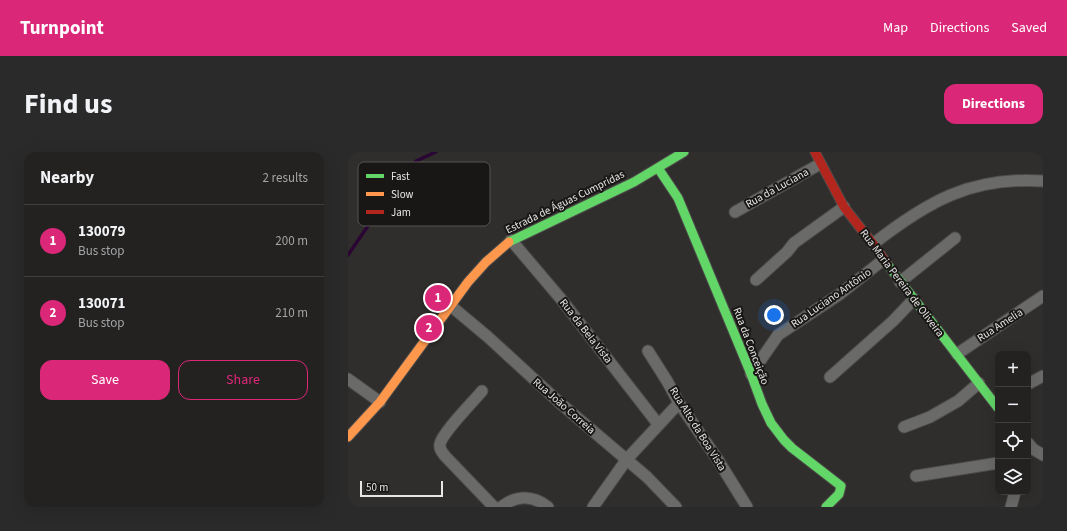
<!DOCTYPE html>
<html lang="en">
<head>
<meta charset="utf-8">
<style>
	:root { --surface:#232221; --page:#2b2a2a; --text:#f1f3f6; --muted:#a3a4a5; --line:#403f3f; --accent:#db2777 }
	body { margin:0; font-family:"Source Sans 3",sans-serif; background:var(--page); color:var(--text) }
	.controls { position:absolute; right:12px; bottom:12px; display:grid; overflow:hidden; border-radius:8px; box-shadow:0 4px 16px #0002 }
	.controls button { width:36px; height:36px; display:grid; place-items:center; padding:0; border:0; border-bottom:1px solid var(--line); background:var(--surface); color:var(--text); font:20px sans-serif }
	.scale { position:absolute; left:12px; bottom:10px; width:83px; box-sizing:border-box; padding-left:4px; border:2px solid #e7e6e4; border-top:0; font-size:11px; line-height:14px; white-space:nowrap; color:#e7e6e4; -webkit-text-stroke:3px #181715; paint-order:stroke }
	.you { position:absolute; left:426px; top:163px; width:14px; height:14px; margin:-10px; border:3px solid #fff; border-radius:50%; background:#1a73e8; box-shadow:0 0 0 6px #1a73e833 }
	.badge { display:grid; place-items:center; width:26px; height:26px; border-radius:50%; background:var(--accent); color:#fff; font-size:13px; font-weight:700 }
	.pin { position:absolute; translate:-50% -50%; border:2px solid #fff; box-shadow:0 1px 4px #0006 }
	.list { margin:0; padding:0; list-style:none }
	h2 { display:flex; justify-content:space-between; align-items:center; height:52px; margin:0; padding:0 16px; font-size:17px }
	h2 small { font-size:13px; font-weight:400; color:var(--muted) }
	.list li { display:grid; grid-template-columns:26px 1fr auto; gap:12px; align-items:center; box-sizing:border-box; height:72px; padding:0 16px; border-top:1px solid var(--line) }
	.list b { display:block; font-size:15px; white-space:nowrap }
	.list p { margin:0; font-size:13px; white-space:nowrap; color:var(--muted) }
	.list em { font-size:13px; font-style:normal; color:var(--muted) }
	.actions { display:flex; gap:8px; padding:12px 16px }
	.actions a { flex:1; padding:9px 0; border:1px solid var(--accent); border-radius:12px; text-align:center; font-size:14px; color:var(--accent) }
	.actions .main { background:var(--accent); color:#fff }
	.icon { flex:none; width:22px; height:22px; fill:none; stroke:currentColor; stroke-width:2; stroke-linecap:round; stroke-linejoin:round }
	.map { position:relative; flex:none; width:695px; height:355px; overflow:hidden; border-radius:12px }
	header { display:flex; align-items:center; gap:24px; box-sizing:border-box; height:56px; padding:0 20px; background:var(--accent); color:#fff }
	header strong { font-size:19px }
	nav { display:flex; gap:22px; margin-inline-start:auto; font-size:14px }
	.intro { display:flex; align-items:center; justify-content:space-between; box-sizing:border-box; height:96px; padding:0 24px }
	h1 { margin:0; font-size:28px }
	.button { padding:10px 18px; border-radius:12px; background:var(--accent); color:#fff; font-size:14px; font-weight:700 }
	main { display:flex; gap:24px; padding:0 24px }
	aside { flex:1; background:var(--surface); border-radius:12px; box-shadow:0 4px 16px #0002 }
	.map>svg:first-child { display:block }
</style>
</head>
<body>
<header>
<strong>Turnpoint</strong>
<nav><a>Map</a><a>Directions</a><a>Saved</a></nav>
</header>
<div class="intro"><h1>Find us</h1><a class="button">Directions</a></div>
<main>
<aside>
<h2>Nearby<small>2 results</small></h2>
<ul class="list">
<li><span class="badge">1</span><div><b>130079</b><p>Bus stop</p></div><em>200 m</em></li>
<li><span class="badge">2</span><div><b>130071</b><p>Bus stop</p></div><em>210 m</em></li>
</ul>
<div class="actions"><a class="main">Save</a><a>Share</a></div>
</aside>
<div class="map">
<svg width="695" height="355" viewBox="0 0 695 355">
	<rect width="100%" height="100%" fill="#2f2e2c"/>
	<g fill="none" stroke-linecap="round" stroke-linejoin="round">
		<path stroke="#2a0634" stroke-width="3.5" d="M0 103 39 46 68 9 88 0"/>
		<g stroke="#4d4c4a" stroke-width="13">
			<path id="street" d="M387 60 472 12
				M163 88 213 147 310 272
				M525 92C579 50 623 24 695 29
				M408 128 439 100 446 91 496 55
				M552 130 607 86
				M103 154 140 185 212 251 299 325 328 355
				M300 199 319 229 331 251 370 308 399 355
				M609 202 695 144
				M403 222 430 183 492 142 535 108
				M482 225 545 169 566 147
				M0 227 32 250
				M680 232 695 224
				M134 239C125 250 94 281 92 292 91 297 94 300 97 304L146 355
				M556 275 582 265 610 249 631 231
				M680 291 685 297 695 303
				M568 324 650 311
				M153 355C168 343 185 343 200 355
				M245 355 279 307 331 251
				M663 355 667 340"/>
		</g>
		<g stroke="#4d4c4a" stroke-width="11">
			<path id="fast" d="M310 16 330 46 403 222 414 252 423 271 436 288 444 296 493 334 491 342 478 355
				M161 90 286 30 336 0
				M539 112 650 256"/>
		</g>
		<g stroke="#4d4c4a" stroke-width="11">
			<path id="slow" d="M0 285 32 250 120 130 138 110 161 90"/>
		</g>
		<g stroke="#4d4c4a" stroke-width="11">
			<path id="jam" d="M467 0 496 55 525 92 539 112"/>
		</g>
		<use href="#street" stroke="#6a6a68" stroke-width="11"/>
		<use href="#fast" stroke="#63d668" stroke-width="9"/>
		<use href="#slow" stroke="#ff974d" stroke-width="9"/>
		<use href="#jam" stroke="#b3261e" stroke-width="9"/>
	</g>
	<g text-anchor="middle" dominant-baseline="central" stroke-width="4" stroke-linejoin="round" paint-order="stroke">
		<g font-size="11" fill="#e7e6e4" stroke="#181715">
			<text transform="translate(429 36) rotate(-29)">Rua da Luciana</text>
			<text transform="translate(217 50) rotate(-26)">Estrada de Águas Cumpridas</text>
			<text transform="translate(554 131) rotate(53)">Rua Maria Pereira de Oliveira</text>
			<text transform="translate(483 146) rotate(-35)">Rua Luciano Antônio</text>
			<text transform="translate(652 173) rotate(-33)">Rua Amelia</text>
			<text transform="translate(238 179) rotate(52)">Rua da Bela Vista</text>
			<text transform="translate(403 194) rotate(69)">Rua da Conceição</text>
			<text transform="translate(216 254) rotate(41)">Rua João Correia</text>
			<text transform="translate(350 277) rotate(58)">Rua Alto da Boa Vista</text>
		</g>
	</g>
	<rect x="10" y="10" width="132" height="64" rx="6" fill="#181715" stroke="#565553" stroke-width="1"/>
	<rect x="18" y="22" width="18" height="4" fill="#63d668"/>
	<rect x="18" y="40" width="18" height="4" fill="#ff974d"/>
	<rect x="18" y="58" width="18" height="4" fill="#b3261e"/>
	<g font-size="11" fill="#e7e6e4">
		<text x="43" y="28">Fast</text>
		<text x="43" y="46">Slow</text>
		<text x="43" y="64">Jam</text>
	</g>
</svg>
<div class="controls">
<button>+</button>
<button>−</button>
<button><svg class="icon" aria-label="locate" viewBox="0 0 24 24"><circle cx="12" cy="12" r="6"/><path d="M12 2v4M12 18v4M2 12h4M18 12h4"/></svg></button>
<button><svg class="icon" aria-label="layers" viewBox="0 0 24 24"><path d="M12 4l9 5-9 5-9-5zM3 14l9 5 9-5"/></svg></button>
</div>
<div class="scale">50 m</div>
<div class="you"></div>
<div class="pin badge" style="left:90px;top:146px">1</div>
<div class="pin badge" style="left:81px;top:176px">2</div>
</div>
</main>
</body>
</html>
